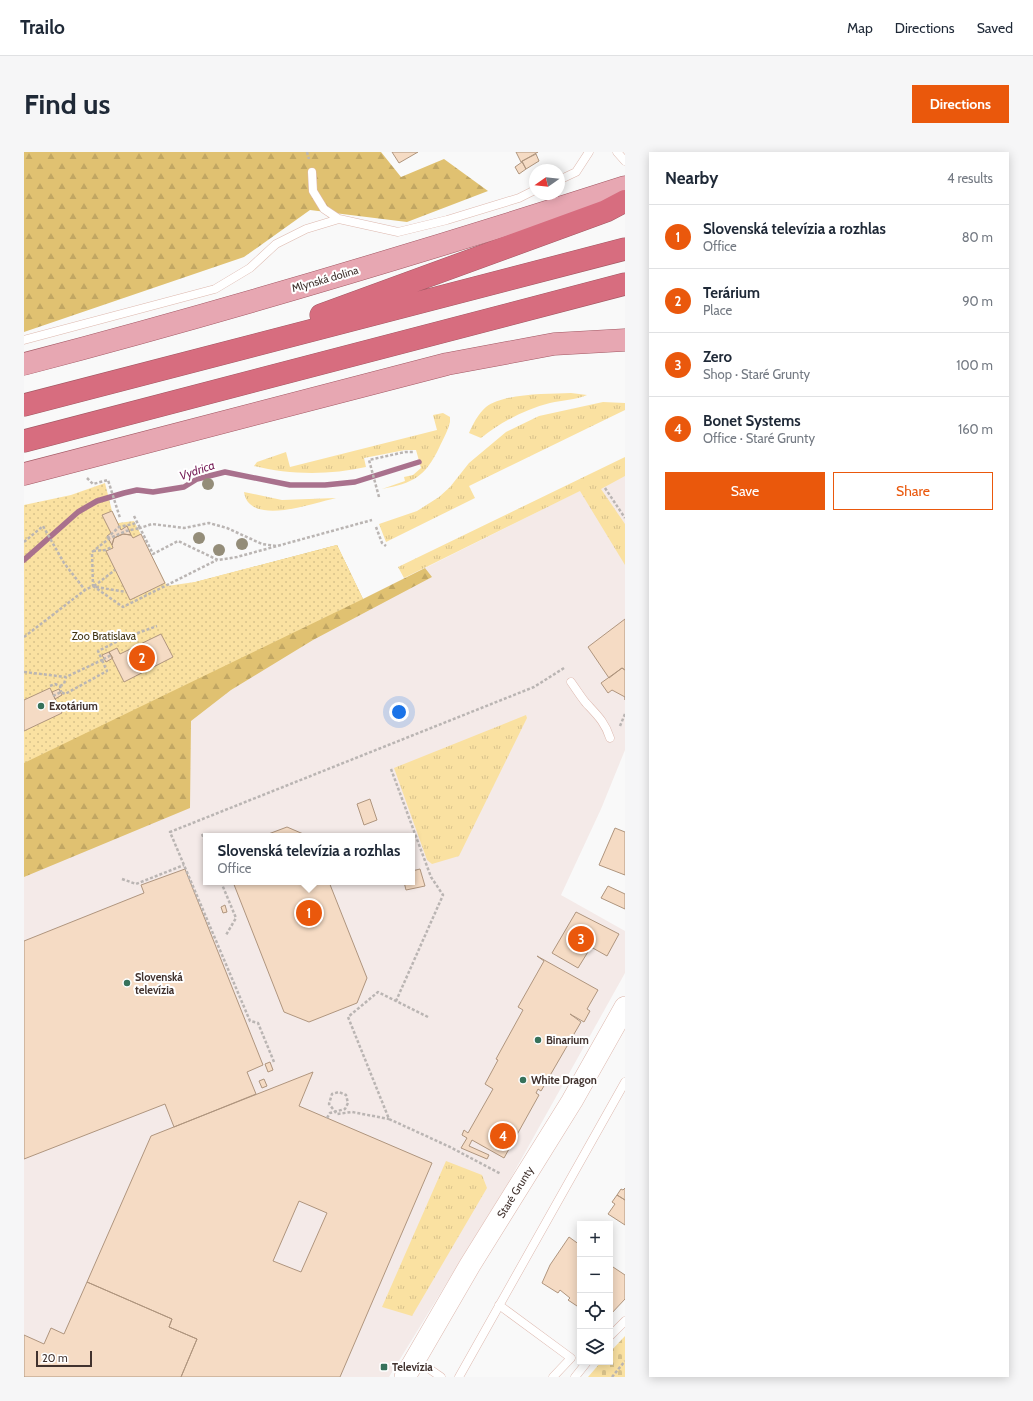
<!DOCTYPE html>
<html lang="en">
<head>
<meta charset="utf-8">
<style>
	:root { --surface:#fff; --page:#f6f6f7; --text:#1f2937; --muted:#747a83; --line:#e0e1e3; --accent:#ea580c }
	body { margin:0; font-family:Cabin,sans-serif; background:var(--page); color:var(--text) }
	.controls { position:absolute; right:12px; bottom:12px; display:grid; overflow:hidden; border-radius:0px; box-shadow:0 2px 10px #0003 }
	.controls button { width:36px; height:36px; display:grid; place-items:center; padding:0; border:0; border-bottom:1px solid var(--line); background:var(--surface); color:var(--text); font:20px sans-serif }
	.compass { position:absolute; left:505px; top:12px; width:36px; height:36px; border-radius:50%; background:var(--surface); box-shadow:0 2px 10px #0003; rotate:256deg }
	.scale { position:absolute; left:12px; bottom:10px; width:56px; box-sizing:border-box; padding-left:4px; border:2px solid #41322e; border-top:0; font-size:11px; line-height:14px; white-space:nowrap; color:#41322e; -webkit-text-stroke:3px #fff; paint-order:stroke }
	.you { position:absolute; left:375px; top:560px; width:14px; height:14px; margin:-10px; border:3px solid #fff; border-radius:50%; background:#1a73e8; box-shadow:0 0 0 6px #1a73e833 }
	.badge { display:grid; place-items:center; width:26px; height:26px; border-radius:50%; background:var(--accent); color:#fff; font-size:13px; font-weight:700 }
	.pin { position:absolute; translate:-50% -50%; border:2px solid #fff; box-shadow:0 1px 4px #0006 }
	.popup { position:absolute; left:179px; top:681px; width:212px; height:52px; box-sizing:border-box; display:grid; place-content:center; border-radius:0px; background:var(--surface); filter:drop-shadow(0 1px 3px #0005); font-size:13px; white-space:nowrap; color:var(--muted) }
	.popup b { font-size:15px; color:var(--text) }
	.popup::after { content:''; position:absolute; left:50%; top:100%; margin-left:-8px; border:8px solid transparent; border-top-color:var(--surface) }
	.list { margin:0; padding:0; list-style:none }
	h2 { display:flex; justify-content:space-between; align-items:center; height:52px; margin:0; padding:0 16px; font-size:17px }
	h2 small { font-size:13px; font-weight:400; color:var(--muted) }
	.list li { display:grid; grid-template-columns:26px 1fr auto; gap:12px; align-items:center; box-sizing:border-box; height:64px; padding:0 16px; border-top:1px solid var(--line) }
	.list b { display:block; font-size:15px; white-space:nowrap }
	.list p { margin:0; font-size:13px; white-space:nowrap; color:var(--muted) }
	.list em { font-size:13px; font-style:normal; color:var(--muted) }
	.actions { display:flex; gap:8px; padding:12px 16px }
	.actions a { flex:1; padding:9px 0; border:1px solid var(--accent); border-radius:0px; text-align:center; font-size:14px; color:var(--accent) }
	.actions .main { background:var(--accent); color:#fff }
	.icon { flex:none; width:22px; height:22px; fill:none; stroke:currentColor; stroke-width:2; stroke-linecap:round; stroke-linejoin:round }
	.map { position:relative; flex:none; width:601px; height:1225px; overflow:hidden; border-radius:0px }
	header { display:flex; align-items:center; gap:24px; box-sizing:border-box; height:56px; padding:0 20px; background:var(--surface); border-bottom:1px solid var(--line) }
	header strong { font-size:19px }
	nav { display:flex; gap:22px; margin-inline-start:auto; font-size:14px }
	.intro { display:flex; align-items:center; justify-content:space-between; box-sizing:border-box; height:96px; padding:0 24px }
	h1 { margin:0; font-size:28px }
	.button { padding:10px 18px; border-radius:0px; background:var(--accent); color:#fff; font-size:14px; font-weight:700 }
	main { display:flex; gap:24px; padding:0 24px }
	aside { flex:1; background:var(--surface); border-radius:0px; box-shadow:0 2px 10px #0003 }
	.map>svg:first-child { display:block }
</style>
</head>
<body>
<header>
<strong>Trailo</strong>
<nav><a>Map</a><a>Directions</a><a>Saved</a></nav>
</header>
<div class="intro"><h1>Find us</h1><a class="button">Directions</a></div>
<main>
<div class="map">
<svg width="601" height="1225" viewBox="0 0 601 1225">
	<defs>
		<pattern id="grass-tufts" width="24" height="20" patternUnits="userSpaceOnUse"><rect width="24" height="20" fill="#fae1a1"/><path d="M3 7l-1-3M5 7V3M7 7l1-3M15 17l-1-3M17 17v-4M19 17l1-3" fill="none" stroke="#d8c28b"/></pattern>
		<pattern id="forest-firs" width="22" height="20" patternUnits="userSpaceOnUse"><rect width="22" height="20" fill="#e0c171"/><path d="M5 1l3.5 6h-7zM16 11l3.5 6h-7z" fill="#c1a662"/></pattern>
		<pattern id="cemetery-stones" width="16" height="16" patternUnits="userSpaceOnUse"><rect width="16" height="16" fill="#fae1a1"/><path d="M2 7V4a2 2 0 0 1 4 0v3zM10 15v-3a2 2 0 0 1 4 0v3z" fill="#d8c28b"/></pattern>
		<pattern id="park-dots" width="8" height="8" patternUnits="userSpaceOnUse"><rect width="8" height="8" fill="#fae1a1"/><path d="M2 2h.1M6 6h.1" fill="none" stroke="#d8c28b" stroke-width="1.8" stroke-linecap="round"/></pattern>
	</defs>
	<rect width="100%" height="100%" fill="#f9f9f9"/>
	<path fill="#f4eae8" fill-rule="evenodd" d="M601 316V598L577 657 537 743 601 779V821L484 1031 365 1225H0V611L339 447ZM182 684H388V730H182Z"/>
	<path fill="url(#grass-tufts)" d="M547 241 563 243C551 248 539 248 526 251 502 257 477 270 457 286L445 281C449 272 454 262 462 255 481 241 523 242 547 241Z
		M579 250 601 251V258L445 334 451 346 362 390 355 372 393 359 415 345 426 335 445 311 482 280 515 264Z
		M419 261 426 265V270C424 279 419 287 415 296 401 325 389 331 358 337L381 329 380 325 389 323 397 316 392 298H381L340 306 342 315C306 323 266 323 230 314L233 310 262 300 266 315 413 278 409 263Z
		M601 305V324L577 337 601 372V413L556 339 380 426 374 415Z
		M220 340 258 348 312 346C290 351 225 375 220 340Z
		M502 563 503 566 435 704 408 712 403 708 370 616Z
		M422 1009 458 1023 463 1036 388 1164 358 1155Z"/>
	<path fill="url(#forest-firs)" d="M0 0H357L377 25 420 7 464 39 383 70 286 58 220 105 0 180Z
		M313 393 339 447 401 416 408 425 289 488 207 538 167 569 166 656 0 725V584L145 437Z"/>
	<path fill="url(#cemetery-stones)" d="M601 1184V1225H564L577 1210H586V1200Z"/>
	<path fill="url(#park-dots)" d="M81 331 88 359 94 371 110 369 143 434 171 430 313 393 339 447 0 611V353L47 343Z"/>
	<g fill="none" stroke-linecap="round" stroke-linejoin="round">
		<path stroke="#a9718d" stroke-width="5.5" d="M0 408 54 360 73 349 100 341 113 338 129 340 160 335 173 327 201 320 266 333H301L331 330 395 310"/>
	</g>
	<path fill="#f5dbc4" stroke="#af957e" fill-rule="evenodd" d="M368 0H394L375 11Z
		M492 0H514L497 10Z
		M512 2 515 9 502 17 498 9Z
		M498 10 502 17 495 22 491 15Z
		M88 359 97 378 103 374 107 383 99 382 90 386 88 393 83 384 87 381 78 363Z
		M99 382 107 383 109 386 117 382 141 431 106 448 82 399 89 396 88 393 90 386Z
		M601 467V518L598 516 585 526 564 495Z
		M137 482 149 505 100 530 85 500 93 496 96 502Z
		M85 500 89 506 82 510 78 503Z
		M598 516 601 518V548V545L588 538 584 541 577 531Z
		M26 536 38 561 0 579V548Z
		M35 537 38 543 31 547 28 540Z
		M346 647 353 668 340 673 333 652Z
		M263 675 284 684H239Z
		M591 676 601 680V723L575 713Z
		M161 717 239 913 223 920 232 942 150 975 141 952 0 1007V789L120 741 117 733Z
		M396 717 401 734 382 738 380 730H388V719Z
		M209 730H305L343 826 333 851 285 870 260 860Z
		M584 734 601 742V757L577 746Z
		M201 753 203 760 199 761 197 755Z
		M552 760 595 782 583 804 567 795 554 816 528 801Z
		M513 804 574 838 563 857 566 859 560 870 546 862 557 870 517 939 514 937 512 941 515 943 480 1006 448 988 445 994 465 1003 463 1007 437 996 443 986 438 983 440 978 444 981 469 937 461 932 474 908 472 907 499 858 494 855 520 809Z
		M246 910 249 918 244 920 241 912Z
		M289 920 275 954 408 1011 316 1225H157L173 1187 145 1175 148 1167 63 1130 127 984ZM275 1049 303 1061 277 1120 249 1109Z
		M240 927 243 934 238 936 235 929Z
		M601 1036V1048L593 1043 597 1037 599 1038Z
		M593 1043 601 1048V1073L584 1062 591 1052 588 1050Z
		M545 1085 556 1093V1156L544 1148 546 1146 536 1138 534 1141 518 1131 526 1113Z
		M586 1113 601 1123V1147L586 1163Z
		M63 1130 148 1167 145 1175 173 1187 157 1225H0V1183L20 1192 27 1176 40 1182Z"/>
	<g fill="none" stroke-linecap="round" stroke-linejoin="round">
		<g stroke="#ddb8ae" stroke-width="9">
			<path id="service" d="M593 0 601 9
				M288 20 289 39 300 57 315 67 374 80 423 68 495 46 511 38
				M535 28 552 20 565 0
				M0 188 191 137 226 116 252 92 282 77 315 67
				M547 530C552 537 557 545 562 551 573 563 581 570 586 586
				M475 1153 547 1206 529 1225
				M586 1184 601 1169
				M391 1207 417 1225
				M435 1225 601 930
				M551 1225 563 1210"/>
		</g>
		<g stroke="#ddb8ae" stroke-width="22">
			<path id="tertiary" d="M381 1225 446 1113 548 949 601 855"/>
		</g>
		<g stroke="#a25863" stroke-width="23">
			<path id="primary" d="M0 212C202 159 402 99 601 35
				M0 322 423 212 530 192 601 188"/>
		</g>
		<g stroke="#a25863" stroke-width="23">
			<path id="motorway" d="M297 163 582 59 601 49
				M0 253 601 97
				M0 289 601 132"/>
		</g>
		<path stroke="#bab5b3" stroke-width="2.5" stroke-dasharray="3 2" stroke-linecap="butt" d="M283 0 285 7
			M63 326 69 332 84 328 96 366
			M581 336 601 366
			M355 345 345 308 381 300H390
			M352 375 358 391 362 394
			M83 386 95 375 113 371
			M0 390 19 374 40 411 61 438
			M252 394 238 392 203 376 185 371 160 376 128 372 116 376 129 402 154 389 194 408 213 405 348 368
			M69 399 81 398 88 395
			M69 434 99 455 193 408
			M70 434 91 418
			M72 435 102 440
			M0 485 61 438 69 434 68 400 86 386 102 379 116 376 110 364
			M0 520 42 525 78 508 74 499 100 486 133 474
			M26 534 31 532 36 534 37 540
			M36 534 40 532 42 525
			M29 544 37 540 41 542 83 519 78 508 87 503
			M596 574 601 562
			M367 617 407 725 419 743 372 849
			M178 682 182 692
			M98 727 112 732 160 713
			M197 730 212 766 202 783
			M404 865 354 840 324 865 365 967 426 995 477 1022
			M250 910 234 871 226 869 146 680 510 535 540 516
			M303 966 306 961 321 957 324 951 322 943 315 940 308 942 305 952 313 962 328 960 365 967
			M588 1225 601 1209"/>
		<use href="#service" stroke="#fff" stroke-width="8"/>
		<use href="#tertiary" stroke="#fff" stroke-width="21"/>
		<use href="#primary" stroke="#e7a7b2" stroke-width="22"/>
		<use href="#motorway" stroke="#d76d7f" stroke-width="22"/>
	</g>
	<g fill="#948d79">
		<circle cx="184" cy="332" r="6"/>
		<circle cx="175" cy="386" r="6"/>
		<circle cx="218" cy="392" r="6"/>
		<circle cx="195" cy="398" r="6"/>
	</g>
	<g fill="#37725b" stroke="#fff" stroke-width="1.5">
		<circle cx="17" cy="554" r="4"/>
		<circle cx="103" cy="831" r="4"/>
		<circle cx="514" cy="888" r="4"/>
		<circle cx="499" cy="928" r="4"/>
		<rect x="356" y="1211" width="8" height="8" rx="2"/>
	</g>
	<g text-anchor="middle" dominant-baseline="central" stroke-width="4" stroke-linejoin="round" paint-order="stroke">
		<g font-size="11" fill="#41322e" stroke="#fff">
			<text transform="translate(301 127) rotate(-16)">Mlynská dolina</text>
			<text transform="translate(491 1040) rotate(-58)">Staré Grunty</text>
		</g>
		<g font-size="11" fill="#413411" stroke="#fff">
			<text x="80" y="484">Zoo Bratislava</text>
		</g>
		<g font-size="11" font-weight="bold" fill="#41322e" stroke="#fff" text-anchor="start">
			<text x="25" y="554">Exotárium</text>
			<text x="111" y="825">Slovenská<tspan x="111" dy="13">televízia</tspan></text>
			<text x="522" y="888">Binarium</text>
			<text x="507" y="928">White Dragon</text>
			<text x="368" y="1215">Televízia</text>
		</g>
		<g font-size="12" font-style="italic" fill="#79225b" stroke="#fff">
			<text transform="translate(173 318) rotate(-19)">Vydrica</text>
		</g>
	</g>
</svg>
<div class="controls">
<button>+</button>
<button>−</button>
<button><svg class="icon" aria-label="locate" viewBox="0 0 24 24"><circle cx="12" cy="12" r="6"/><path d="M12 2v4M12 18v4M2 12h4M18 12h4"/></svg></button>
<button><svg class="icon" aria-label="layers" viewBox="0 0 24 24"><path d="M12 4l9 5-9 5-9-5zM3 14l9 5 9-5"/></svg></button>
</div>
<svg class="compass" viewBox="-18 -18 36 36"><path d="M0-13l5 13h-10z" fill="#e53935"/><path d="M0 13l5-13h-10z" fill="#747a83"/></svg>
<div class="scale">20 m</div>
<div class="you"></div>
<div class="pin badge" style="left:285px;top:761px">1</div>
<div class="popup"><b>Slovenská televízia a rozhlas</b>Office</div>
<div class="pin badge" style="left:118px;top:506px">2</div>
<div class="pin badge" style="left:557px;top:787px">3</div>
<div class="pin badge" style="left:479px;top:984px">4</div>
</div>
<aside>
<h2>Nearby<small>4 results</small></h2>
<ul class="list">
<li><span class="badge">1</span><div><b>Slovenská televízia a rozhlas</b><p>Office</p></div><em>80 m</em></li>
<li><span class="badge">2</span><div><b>Terárium</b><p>Place</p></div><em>90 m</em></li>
<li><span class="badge">3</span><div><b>Zero</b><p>Shop · Staré Grunty</p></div><em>100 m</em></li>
<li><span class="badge">4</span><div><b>Bonet Systems</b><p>Office · Staré Grunty</p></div><em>160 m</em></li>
</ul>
<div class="actions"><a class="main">Save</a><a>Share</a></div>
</aside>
</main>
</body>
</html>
